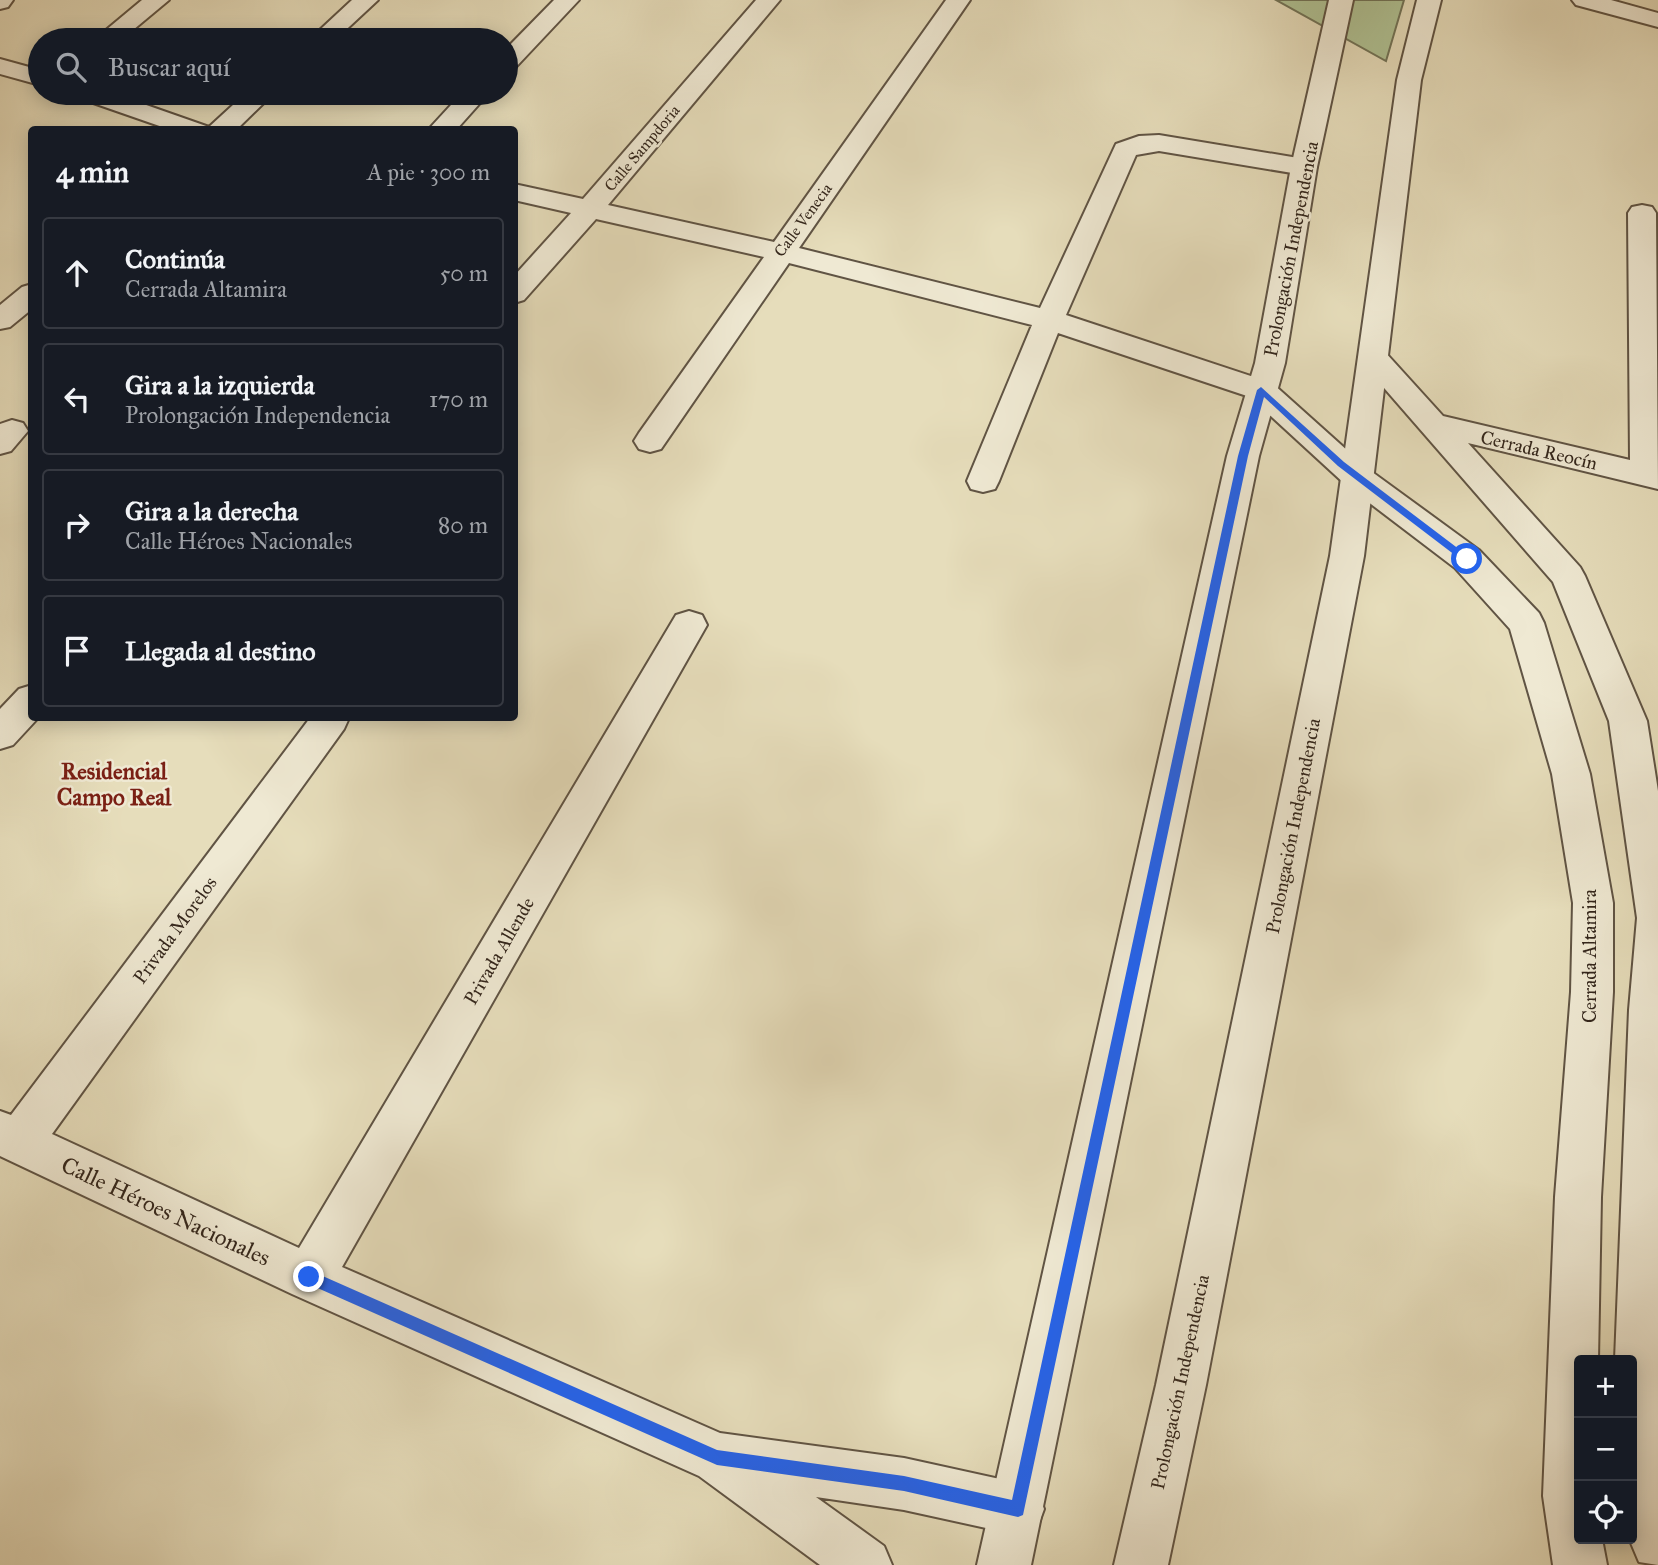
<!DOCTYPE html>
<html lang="es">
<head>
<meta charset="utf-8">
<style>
	:root { --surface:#171b24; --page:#242831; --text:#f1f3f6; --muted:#9ea1a6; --line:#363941 }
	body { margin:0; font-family:"IM FELL Great Primer",serif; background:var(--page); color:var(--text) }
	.controls { position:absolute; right:21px; bottom:21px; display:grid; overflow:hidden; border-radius:7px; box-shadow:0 4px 18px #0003 }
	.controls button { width:63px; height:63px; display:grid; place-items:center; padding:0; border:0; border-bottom:2px solid var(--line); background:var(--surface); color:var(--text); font:35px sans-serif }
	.stop { position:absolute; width:21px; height:21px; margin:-16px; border:5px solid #2563eb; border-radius:50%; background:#fff }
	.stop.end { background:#2563eb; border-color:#fff; box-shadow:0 2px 7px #0008 }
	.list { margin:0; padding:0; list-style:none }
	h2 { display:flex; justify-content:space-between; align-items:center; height:91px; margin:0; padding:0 28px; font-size:30px }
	h2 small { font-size:23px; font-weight:400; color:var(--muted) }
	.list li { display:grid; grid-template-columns:46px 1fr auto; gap:21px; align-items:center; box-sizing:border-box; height:112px; margin:0 14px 14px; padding:0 14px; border:2px solid var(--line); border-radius:7px }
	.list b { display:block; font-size:26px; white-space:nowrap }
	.list p { margin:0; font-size:23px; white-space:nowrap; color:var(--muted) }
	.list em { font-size:23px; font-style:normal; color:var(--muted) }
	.icon { flex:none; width:38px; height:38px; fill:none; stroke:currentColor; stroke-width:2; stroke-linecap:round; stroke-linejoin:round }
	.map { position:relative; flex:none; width:1658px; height:1565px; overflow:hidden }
	.search { position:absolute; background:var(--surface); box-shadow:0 4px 18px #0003; left:28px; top:28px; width:490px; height:77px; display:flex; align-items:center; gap:18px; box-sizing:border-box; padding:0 24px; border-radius:38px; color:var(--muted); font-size:26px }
	.panel { position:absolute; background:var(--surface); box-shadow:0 4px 18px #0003; left:28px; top:126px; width:490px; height:595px; border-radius:7px }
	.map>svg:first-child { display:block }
</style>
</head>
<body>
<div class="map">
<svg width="1658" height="1565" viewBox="0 0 1658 1565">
	<rect width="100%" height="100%" fill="#e6ddbb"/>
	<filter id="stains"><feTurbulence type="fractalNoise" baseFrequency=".00286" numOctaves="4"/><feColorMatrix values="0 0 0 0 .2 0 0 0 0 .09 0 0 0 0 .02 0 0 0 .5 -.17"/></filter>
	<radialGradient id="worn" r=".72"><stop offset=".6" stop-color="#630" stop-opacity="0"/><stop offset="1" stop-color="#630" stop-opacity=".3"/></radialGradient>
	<path fill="#b0c294" stroke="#727458" stroke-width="2" d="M1276 0H1404L1386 61Z"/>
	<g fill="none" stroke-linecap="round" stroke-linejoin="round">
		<g stroke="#605444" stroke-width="4">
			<path id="minor" d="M0 0H13L8 7 0 9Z
				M142 0H169L121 40H94Z
				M352 0H378L335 40H309Z
				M554 0H579L515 68 506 70V49Z
				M756 0H780L608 205 774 242 946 0H970L799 248 1040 308 1116 144 1139 136 1159 135 1304 159 1313 161 1317 167 1313 173 1304 175 1159 151 1136 155 1066 315 1272 383 1368 469 1479 550 1539 613 1544 623 1590 774 1613 903V992L1601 1197 1598 1360H1579V1539H1602L1607 1565H1553L1543 1496 1555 1197 1571 992 1573 903 1552 774 1510 629 1455 568 1346 485 1250 397 1058 333 999 481 995 489 983 492 971 489 967 481 1032 325 789 263 661 449 650 452 639 449 634 441 639 433 764 257 596 219 524 300 514 303V276L571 213 514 200V184L583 199Z
				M1572 0H1611L1658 13V27L1576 5Z
				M0 59 40 70V85L0 74Z
				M75 93H112L209 127 246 93H274L236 130H171L79 98Z
				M462 93H489L456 130H428Z
				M1642 205 1652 207 1656 213 1658 489 1468 443 1580 567 1585 576 1647 721 1658 791V1565L1639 1562 1631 1543 1632 1360H1615L1629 1010 1637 918 1609 721 1553 582 1358 358 1362 351 1373 348 1384 351 1443 416 1630 460 1628 213 1632 207Z
				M32 284V309L10 327 0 329V305L22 287Z
				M12 420 23 423 28 431 11 451 0 454V424Z
				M689 611 702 615 707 625 342 1267 720 1433 904 1458 1018 1483 1037 1490 1044 1509 1037 1528 1018 1535 904 1510 816 1497 884 1546 892 1565H820L699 1476 292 1294 0 1156V1111L11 1115 310 718H349L344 729 52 1134 299 1248 676 615Z
				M32 685V718H38L13 745 0 749V709L19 689Z"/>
		</g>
		<g stroke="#605444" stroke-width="4">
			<path id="tertiary" d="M1329 0H1353L1317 167 1285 363 1259 456 1031 1565H977L1227 456 1255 363 1291 167Z
				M1417 0H1441L1421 80 1364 556 1206 1385 1168 1565H1114L1156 1385 1330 556 1397 80Z"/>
		</g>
		<use href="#minor" fill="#efe9d3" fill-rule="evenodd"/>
		<use href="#tertiary" fill="#efe9d3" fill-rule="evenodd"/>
	</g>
	<path fill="#2563eb" d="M1261 387 1344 462 1472 559 1464 562 1338 466 1264 397 1248 456 1023 1515 1018 1517 904 1491 717 1465 304 1282 302 1277 309 1270 717 1450 904 1476 1012 1500 1238 456 1257 390Z"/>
	<g text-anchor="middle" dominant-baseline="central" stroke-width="5" stroke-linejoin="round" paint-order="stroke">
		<g font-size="16" fill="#33261c" stroke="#efe9d3">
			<text transform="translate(642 148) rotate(-50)">Calle Sampdoria</text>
			<text transform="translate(803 220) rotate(-54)">Calle Venecia</text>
		</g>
		<g font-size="19" fill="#33261c" stroke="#efe9d3">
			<text transform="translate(1291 249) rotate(-79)">Prolongación Independencia</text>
			<text transform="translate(1539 450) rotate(13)">Cerrada Reocín</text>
			<text transform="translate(1293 826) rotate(-79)">Prolongación Independencia</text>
			<text transform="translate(175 930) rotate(-54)">Privada Morelos</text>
			<text transform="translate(499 951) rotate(-60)">Privada Allende</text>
			<text transform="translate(1589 956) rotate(-90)">Cerrada Altamira</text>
			<text transform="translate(1180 1382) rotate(-78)">Prolongación Independencia</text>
		</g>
		<g font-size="23" font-weight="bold" fill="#7a1f14" stroke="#efe9d3">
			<text x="114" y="771">Residencial<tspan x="114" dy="26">Campo Real</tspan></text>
		</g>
		<g font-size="23" fill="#33261c" stroke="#efe9d3">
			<text transform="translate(166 1211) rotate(25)">Calle Héroes Nacionales</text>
		</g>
	</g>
	<rect width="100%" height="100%" filter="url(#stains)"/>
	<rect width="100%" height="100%" fill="url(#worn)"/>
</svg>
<div class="controls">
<button>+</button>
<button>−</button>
<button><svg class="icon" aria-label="locate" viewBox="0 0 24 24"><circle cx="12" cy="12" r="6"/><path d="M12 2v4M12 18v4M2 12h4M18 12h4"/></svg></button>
</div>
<div class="stop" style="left:1467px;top:559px"></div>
<div class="stop end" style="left:309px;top:1277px"></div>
<div class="search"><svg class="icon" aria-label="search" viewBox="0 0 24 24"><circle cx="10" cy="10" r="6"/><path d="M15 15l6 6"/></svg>Buscar aquí</div>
<section class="panel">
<h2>4 min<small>A pie · 300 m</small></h2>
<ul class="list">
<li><svg class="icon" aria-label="ahead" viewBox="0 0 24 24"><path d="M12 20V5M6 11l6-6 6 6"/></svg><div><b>Continúa</b><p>Cerrada Altamira</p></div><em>50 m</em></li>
<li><svg class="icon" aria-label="left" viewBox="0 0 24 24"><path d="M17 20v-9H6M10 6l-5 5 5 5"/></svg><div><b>Gira a la izquierda</b><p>Prolongación Independencia</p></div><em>170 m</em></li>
<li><svg class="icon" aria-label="right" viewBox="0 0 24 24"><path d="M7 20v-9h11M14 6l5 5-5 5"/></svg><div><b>Gira a la derecha</b><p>Calle Héroes Nacionales</p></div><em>80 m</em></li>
<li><svg class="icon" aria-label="arrive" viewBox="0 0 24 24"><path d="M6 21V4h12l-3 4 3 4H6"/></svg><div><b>Llegada al destino</b></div></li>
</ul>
</section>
</div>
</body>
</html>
